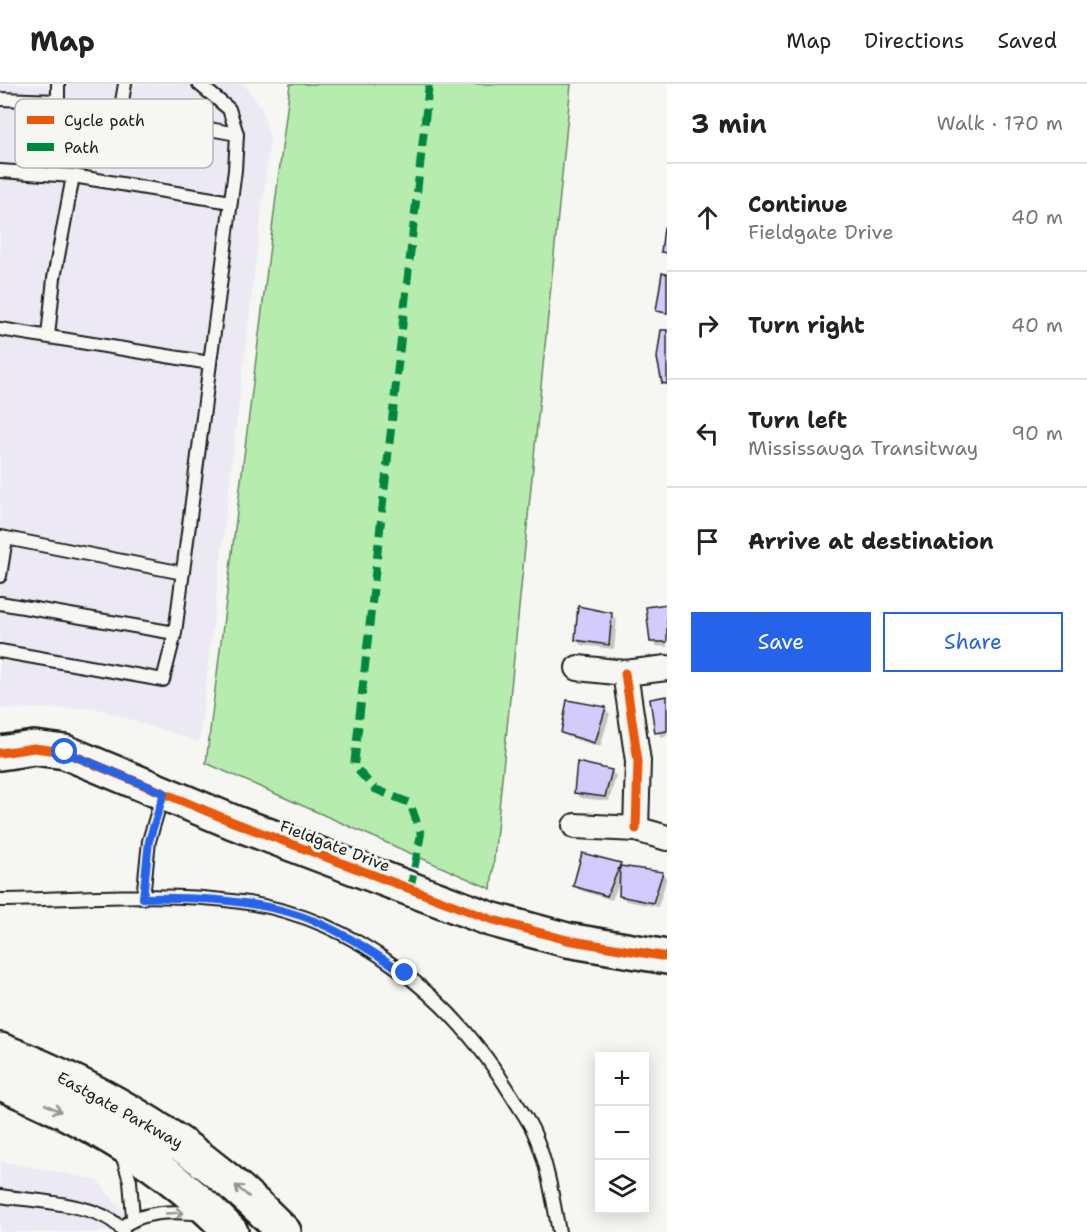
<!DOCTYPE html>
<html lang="en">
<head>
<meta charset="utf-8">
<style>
	:root { --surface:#fff; --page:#f2f2f2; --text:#222; --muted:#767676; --line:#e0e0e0; --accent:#2563eb }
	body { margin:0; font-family:"Shantell Sans",sans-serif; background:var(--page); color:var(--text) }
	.controls { position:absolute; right:18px; bottom:18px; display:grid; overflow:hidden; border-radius:0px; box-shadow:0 3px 15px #0003 }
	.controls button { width:54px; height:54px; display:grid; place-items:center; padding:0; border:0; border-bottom:2px solid var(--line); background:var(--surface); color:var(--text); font:30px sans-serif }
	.stop { position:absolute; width:18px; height:18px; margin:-14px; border:4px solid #2563eb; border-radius:50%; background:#fff }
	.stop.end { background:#2563eb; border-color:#fff; box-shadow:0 2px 6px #0008 }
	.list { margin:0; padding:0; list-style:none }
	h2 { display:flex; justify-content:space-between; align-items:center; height:78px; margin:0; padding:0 24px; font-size:26px }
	h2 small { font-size:20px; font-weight:400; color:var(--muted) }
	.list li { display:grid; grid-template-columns:39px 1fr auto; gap:18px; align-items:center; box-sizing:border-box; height:108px; padding:0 24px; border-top:2px solid var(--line) }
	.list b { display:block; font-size:22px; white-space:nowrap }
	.list p { margin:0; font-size:20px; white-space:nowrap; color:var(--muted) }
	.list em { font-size:20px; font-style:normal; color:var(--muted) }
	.actions { display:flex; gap:12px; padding:18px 24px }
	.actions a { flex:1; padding:14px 0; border:2px solid var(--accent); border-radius:0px; text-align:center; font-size:21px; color:var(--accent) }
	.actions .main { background:var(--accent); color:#fff }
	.icon { flex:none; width:33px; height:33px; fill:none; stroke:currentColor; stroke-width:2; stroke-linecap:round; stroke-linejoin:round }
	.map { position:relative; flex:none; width:667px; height:1148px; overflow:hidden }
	header { display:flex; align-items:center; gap:36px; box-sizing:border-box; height:84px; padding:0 30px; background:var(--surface); border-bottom:2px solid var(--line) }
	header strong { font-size:28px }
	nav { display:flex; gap:33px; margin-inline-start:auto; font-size:21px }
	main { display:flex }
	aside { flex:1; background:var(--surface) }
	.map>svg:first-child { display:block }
</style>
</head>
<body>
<header>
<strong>Map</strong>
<nav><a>Map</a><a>Directions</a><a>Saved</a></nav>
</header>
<main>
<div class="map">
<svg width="667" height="1148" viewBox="0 0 667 1148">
	<rect width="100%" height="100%" fill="#f6f6f2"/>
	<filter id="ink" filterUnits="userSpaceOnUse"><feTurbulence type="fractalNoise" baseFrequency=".0167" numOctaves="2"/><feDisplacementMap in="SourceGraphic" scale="12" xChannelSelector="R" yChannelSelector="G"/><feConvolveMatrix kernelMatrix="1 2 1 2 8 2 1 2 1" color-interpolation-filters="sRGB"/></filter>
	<g filter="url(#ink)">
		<path fill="#ece9f5" d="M0 0H244L262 25 270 56 199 658 95 624 0 625Z
			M0 1077 97 1096 140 1148H0Z"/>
		<path fill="#b6edaf" stroke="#698466" stroke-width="1.5" d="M290 0H571L491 805 206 679Z"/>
		<path fill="#0003" d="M667 192V232L658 226Z
			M667 522V563L656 562 651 557Z
			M611 531 617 536 614 565 581 561 576 556Z
			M667 613V652L662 653 657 648Z
			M605 625 610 630 600 663 568 653 563 648Z
			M611 687 616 692 609 717 581 714 576 709Z
			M620 780 624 784 662 789 667 794 658 823 626 817 621 811V795L612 816 579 806 574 801Z
			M667 806V825L665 822Z"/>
		<path fill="#d4cbfd" stroke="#1c1c1c" stroke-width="1.5" d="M664 144H667V169L661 168Z
			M662 189 667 190V229L656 227Z
			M661 246H667V300L662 299 657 274Z
			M667 520V558H650L646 523Z
			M578 522 612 529 609 561 575 556Z
			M667 612V647L655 649 650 615Z
			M567 616 606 623 595 659 561 649Z
			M577 678 612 686 605 713 574 709Z
			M582 769 621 779 607 812 573 802Z
			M620 782 663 788 653 819 619 812Z"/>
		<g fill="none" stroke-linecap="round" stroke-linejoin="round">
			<g stroke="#1c1c1c" stroke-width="16">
				<path id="lane" d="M125 0 120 29 237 50
					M0 15 58 17V0
					M0 87 73 92 231 118
					M0 245 210 279
					M48 252 54 194 73 92
					M0 453 6 454 0 492
					M6 454 183 489
					M0 519 175 549 235 86 237 50 229 25 199 0
					M0 567 163 596 175 549
					M143 814 149 757 163 709
					M0 816C79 815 162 807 241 818 355 833 454 915 512 1012 520 1025 530 1038 535 1051 548 1082 553 1116 559 1148
					M122 1070 130 1097 133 1133
					M0 1112C31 1117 106 1119 123 1148
					M121 1144C142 1126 175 1127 203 1130"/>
			</g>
			<g stroke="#1c1c1c" stroke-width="28">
				<path id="street" d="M578 584 625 589 667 584
					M625 589 638 677 636 745
					M575 742 636 745 667 754"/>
			</g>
			<g stroke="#1c1c1c" stroke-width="38">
				<path id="secondary" d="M0 669 34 664 65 668 233 738 490 835 567 856 667 873
					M0 966C109 1008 202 1064 284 1148
					M0 999C84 1033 168 1082 231 1148"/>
			</g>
			<use href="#lane" stroke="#f6f6f2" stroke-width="12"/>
			<use href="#street" stroke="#f6f6f2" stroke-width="24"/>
			<use href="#secondary" stroke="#f6f6f2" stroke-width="33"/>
			<path stroke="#00873e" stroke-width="8" stroke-dasharray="15 8" stroke-linecap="butt" d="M410 806 421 750 410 719 375 705 354 682 429 0"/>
			<g stroke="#f6f6f2" stroke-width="13">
				<path id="cycleway" d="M625 589 638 677 636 745
					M0 669 34 664 65 668 233 738 490 835 567 856 667 873"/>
			</g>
			<use href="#cycleway" stroke="#e8590c" stroke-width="9"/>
		</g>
		<defs><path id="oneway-shaft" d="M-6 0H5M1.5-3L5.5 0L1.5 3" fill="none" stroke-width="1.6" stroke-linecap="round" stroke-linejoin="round" transform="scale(1.5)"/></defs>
		<g stroke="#949492">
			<use href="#oneway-shaft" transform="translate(53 1024) rotate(25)"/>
			<use href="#oneway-shaft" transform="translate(242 1107) rotate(-140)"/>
			<use href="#oneway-shaft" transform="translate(175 1129) rotate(-3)"/>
		</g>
	</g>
	<g fill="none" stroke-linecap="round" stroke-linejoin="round" filter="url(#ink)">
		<path stroke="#2563eb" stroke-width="8" d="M65 668 164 709 149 757 143 814C191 813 242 815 288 828 330 839 370 866 405 889"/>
	</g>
	<g text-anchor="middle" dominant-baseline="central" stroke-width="6" stroke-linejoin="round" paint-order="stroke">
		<g font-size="16" fill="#1c1c1c" stroke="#f6f6f2">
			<text transform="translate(335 762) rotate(21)">Fieldgate Drive</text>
			<text transform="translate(120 1026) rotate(29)">Eastgate Parkway</text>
		</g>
	</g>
	<rect x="15" y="15" width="198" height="69" rx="9" fill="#f6f6f2" stroke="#b5b5b2" stroke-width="1.5"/>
	<rect x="27" y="32" width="27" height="8" fill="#e8590c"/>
	<rect x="27" y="59" width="27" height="8" fill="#00873e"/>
	<g font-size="16" fill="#1c1c1c">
		<text x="64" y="42">Cycle path</text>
		<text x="64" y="69">Path</text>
	</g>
</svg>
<div class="controls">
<button>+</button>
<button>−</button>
<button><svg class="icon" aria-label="layers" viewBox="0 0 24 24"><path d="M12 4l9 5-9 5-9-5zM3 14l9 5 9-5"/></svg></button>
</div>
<div class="stop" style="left:65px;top:668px"></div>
<div class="stop end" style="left:405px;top:889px"></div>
</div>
<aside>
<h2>3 min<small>Walk · 170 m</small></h2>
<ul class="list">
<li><svg class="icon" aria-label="ahead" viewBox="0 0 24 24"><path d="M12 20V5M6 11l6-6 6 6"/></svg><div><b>Continue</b><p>Fieldgate Drive</p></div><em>40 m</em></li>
<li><svg class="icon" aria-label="right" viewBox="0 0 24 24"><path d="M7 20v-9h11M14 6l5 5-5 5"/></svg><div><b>Turn right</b></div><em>40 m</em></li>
<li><svg class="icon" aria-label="left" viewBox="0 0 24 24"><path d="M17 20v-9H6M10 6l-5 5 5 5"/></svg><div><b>Turn left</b><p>Mississauga Transitway</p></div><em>90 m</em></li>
<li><svg class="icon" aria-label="arrive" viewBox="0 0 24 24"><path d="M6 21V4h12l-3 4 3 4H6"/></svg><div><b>Arrive at destination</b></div></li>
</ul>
<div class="actions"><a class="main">Save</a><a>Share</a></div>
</aside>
</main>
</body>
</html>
